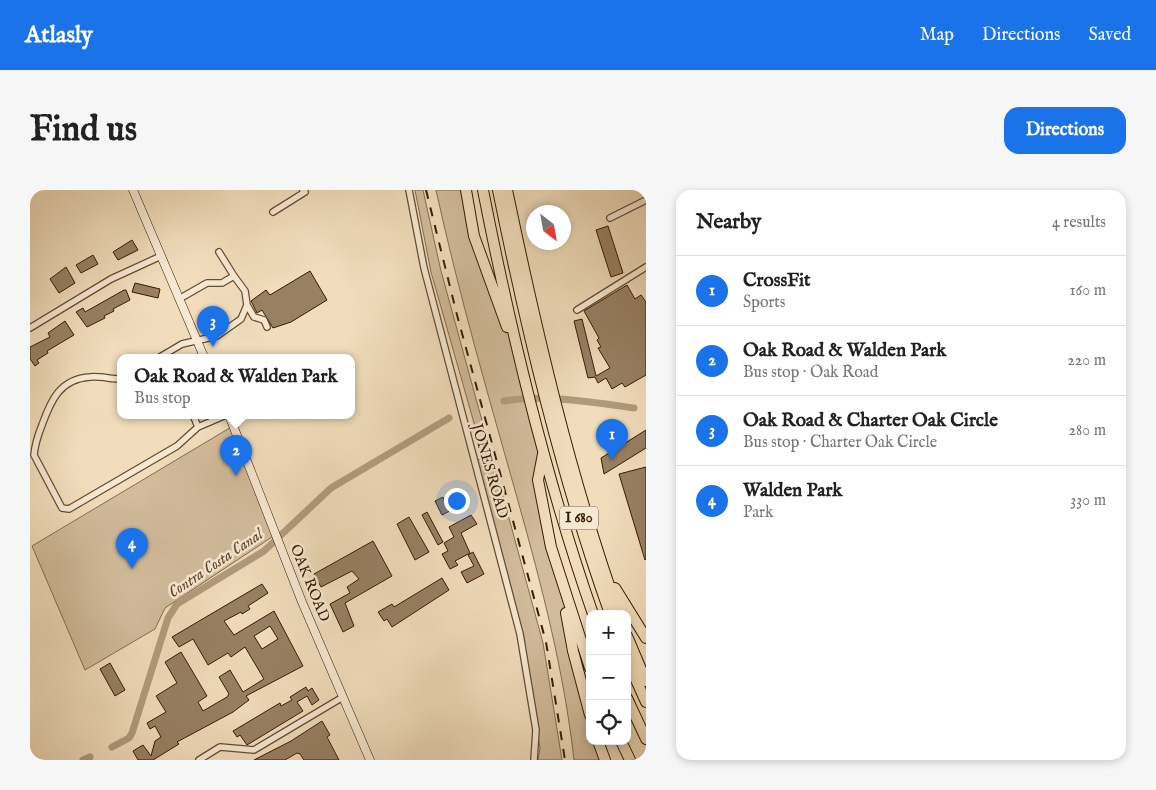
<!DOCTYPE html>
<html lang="en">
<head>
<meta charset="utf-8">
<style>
	:root { --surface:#fff; --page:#f6f6f6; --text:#222; --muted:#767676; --line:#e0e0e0; --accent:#1a73e8 }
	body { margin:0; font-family:"IM FELL English",serif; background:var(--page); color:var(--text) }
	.controls { position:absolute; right:15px; bottom:15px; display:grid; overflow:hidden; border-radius:10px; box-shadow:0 2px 8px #0003 }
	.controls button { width:45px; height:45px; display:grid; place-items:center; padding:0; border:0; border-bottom:1px solid var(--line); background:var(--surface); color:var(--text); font:25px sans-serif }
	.compass { position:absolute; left:496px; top:15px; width:45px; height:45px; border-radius:50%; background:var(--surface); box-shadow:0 2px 8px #0003; rotate:149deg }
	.you { position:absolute; left:426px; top:310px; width:18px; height:18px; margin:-12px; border:4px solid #fff; border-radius:50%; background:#1a73e8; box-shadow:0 0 0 8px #1a73e833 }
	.badge { display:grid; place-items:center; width:32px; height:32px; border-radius:50%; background:var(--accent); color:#fff; font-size:16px; font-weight:700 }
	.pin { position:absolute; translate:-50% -41px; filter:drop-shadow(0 1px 2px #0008) }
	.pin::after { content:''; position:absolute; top:26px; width:18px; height:15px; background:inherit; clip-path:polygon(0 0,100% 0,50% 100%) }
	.popup { position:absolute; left:87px; top:164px; width:238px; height:65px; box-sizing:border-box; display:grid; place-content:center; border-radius:10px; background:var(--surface); filter:drop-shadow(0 1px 4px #0005); font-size:16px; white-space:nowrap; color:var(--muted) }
	.popup b { font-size:19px; color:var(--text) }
	.popup::after { content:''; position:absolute; left:50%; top:100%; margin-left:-10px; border:10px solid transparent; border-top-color:var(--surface) }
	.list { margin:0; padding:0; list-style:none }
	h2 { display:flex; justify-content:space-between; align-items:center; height:65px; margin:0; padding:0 20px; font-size:21px }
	h2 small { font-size:16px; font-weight:400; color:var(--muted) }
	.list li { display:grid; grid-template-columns:32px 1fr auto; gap:15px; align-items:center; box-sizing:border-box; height:70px; padding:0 20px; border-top:1px solid var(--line) }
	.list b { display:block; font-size:19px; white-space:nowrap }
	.list p { margin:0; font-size:16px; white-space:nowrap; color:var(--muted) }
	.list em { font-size:16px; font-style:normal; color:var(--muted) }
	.icon { flex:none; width:28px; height:28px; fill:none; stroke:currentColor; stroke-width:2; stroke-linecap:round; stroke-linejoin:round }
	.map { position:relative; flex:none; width:616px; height:570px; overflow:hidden; border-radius:15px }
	header { display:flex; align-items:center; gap:30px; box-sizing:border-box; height:70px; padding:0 25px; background:var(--accent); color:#fff }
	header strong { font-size:24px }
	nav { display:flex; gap:28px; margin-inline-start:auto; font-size:18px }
	.intro { display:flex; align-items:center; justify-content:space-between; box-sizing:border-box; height:120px; padding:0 30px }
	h1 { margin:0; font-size:35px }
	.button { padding:12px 22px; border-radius:15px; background:var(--accent); color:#fff; font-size:18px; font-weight:700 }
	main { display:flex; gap:30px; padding:0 30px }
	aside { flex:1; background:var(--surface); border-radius:15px; box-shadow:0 2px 8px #0003 }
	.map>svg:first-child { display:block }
</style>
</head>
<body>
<header>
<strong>Atlasly</strong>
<nav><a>Map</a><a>Directions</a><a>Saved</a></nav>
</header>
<div class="intro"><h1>Find us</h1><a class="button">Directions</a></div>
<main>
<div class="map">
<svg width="616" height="570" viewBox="0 0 616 570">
	<rect width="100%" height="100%" fill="#f1ddbc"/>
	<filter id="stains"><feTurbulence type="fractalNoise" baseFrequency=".004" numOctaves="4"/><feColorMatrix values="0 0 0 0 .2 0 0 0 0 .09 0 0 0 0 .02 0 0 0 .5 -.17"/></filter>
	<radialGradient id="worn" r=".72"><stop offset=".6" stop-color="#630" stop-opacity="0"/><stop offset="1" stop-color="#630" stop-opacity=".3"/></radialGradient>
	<path fill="#d2bc9c" stroke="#856c4f" d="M385 0H393L411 81 454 238 446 240 401 82Z
		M406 0H436L444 46 494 182 514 260 508 290 529 385 543 461 560 527V551H568L575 570H544C534 481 512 397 488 311 459 208 429 105 406 0Z
		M203 236 245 345 135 418 125 439 55 480 2 356Z
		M462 266 513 453 532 570H508L510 558 495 472 443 271Z"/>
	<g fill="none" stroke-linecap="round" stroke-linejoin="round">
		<path stroke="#b29b7d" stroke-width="7" d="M474 211C516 204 562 212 604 218
			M82 557 99 548 102 543 138 428 147 414 234 361 301 298 419 228
			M53 570 60 567"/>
	</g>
	<path fill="#988063" stroke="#381b02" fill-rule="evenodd" d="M578 36 593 83 581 87 566 40Z
		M102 50 108 60 88 70 83 62Z
		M63 65 68 74 51 83 46 75Z
		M36 77 45 93 29 103 20 89Z
		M280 81 297 110 261 132 243 138 232 120 227 123 221 111 236 100 240 105Z
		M105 93 130 99 128 108 102 102Z
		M597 95 605 109 611 105 616 112V185L595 197 592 193 582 199 576 188 568 193 565 187 558 188 544 131 552 129 566 186 580 178 568 158 571 157 567 150 569 148 554 121Z
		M94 100H96L100 110 83 119 84 121 74 126 75 128 57 137 46 122 53 118 55 122Z
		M35 131 44 145 17 161 18 163 7 170 9 173 5 176 0 169V157L20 147 18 143Z
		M616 240V258L574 284 571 268Z
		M616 277V369L615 370 589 284Z
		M430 303 435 313 412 325 405 311 413 307 415 312Z
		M397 322 413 352 408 355 392 325Z
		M441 325 447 334 431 343 440 363 425 371 428 375 420 379 412 364 418 361 414 353 424 347 419 337Z
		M379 327 399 362 385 370 367 334Z
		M343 351 362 386 315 413 324 436 313 442 300 414 320 403 317 397 329 389 322 381 291 397 284 384Z
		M443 362 454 384 437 393 431 382 444 376 438 365Z
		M412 388 419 400 362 437 357 429 354 431 348 422 362 414 364 417Z
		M232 394 238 403 218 416 220 419 212 424 211 422 194 431 204 445 244 421 273 476 216 506 219 510 203 522 147 552 149 554 123 570H108L103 561 113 555 121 566 125 551 131 547 125 536 120 539 117 533 136 522 126 506 147 493 135 472 151 462 177 506 168 512 173 521 197 507 199 504 189 487 200 480 213 502 234 489 215 457 201 467 198 463 178 475 163 449 149 457 142 447ZM240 436 248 449 232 459 224 446Z
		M80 473 95 500 85 506 70 479Z
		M276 497 278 501 282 498 289 510 282 515 277 506 267 512 273 521 217 555 210 545 207 547 203 541 250 513 251 516 262 510 260 507Z
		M292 531 300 545 297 547 309 570H274L270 564 267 563 255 570H224L261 551Z"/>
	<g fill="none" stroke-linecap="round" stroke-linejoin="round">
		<g stroke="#664c30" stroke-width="8">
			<path id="minor" d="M379 0 394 78 490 444 506 540 504 570
				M243 22 275 2 273 0
				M580 28 616 10
				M189 62 204 86
				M217 115 224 127 234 130 237 137
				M547 120 616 77
				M0 138 81 89 131 66
				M130 167 152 154 187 146 211 129 217 115 215 101 204 86 192 93H177L149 109
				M91 189C81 189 70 186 60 187 30 189 21 210 12 235 8 245 5 254 4 265L32 318 39 319 147 256 168 237 196 225
				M163 225 168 237
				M169 570 190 557 224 560 313 507"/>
		</g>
		<g stroke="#381b02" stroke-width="9">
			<path id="secondary" d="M103 0 174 167
				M199 225 272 412 340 570"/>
		</g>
		<g stroke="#381b02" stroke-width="12">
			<path id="motorway" d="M436 0 444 46 477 137
				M453 0C481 143 515 286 563 424
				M468 0C497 143 531 286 580 424
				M477 0C507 143 540 286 589 424
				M513 264 508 290 521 357 560 478
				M585 398 616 448
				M536 423 543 461 560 525
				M597 446 616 491
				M597 470 616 512
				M597 508 616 549
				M568 551 575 570
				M591 551 600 570"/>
		</g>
		<use href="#minor" stroke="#f6e9d3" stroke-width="5.5"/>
		<use href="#secondary" stroke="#f6e9d3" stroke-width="8"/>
		<use href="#motorway" stroke="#f1ddbc" stroke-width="10"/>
		<path stroke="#381b02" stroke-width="2" stroke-dasharray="9 9" stroke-linecap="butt" d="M396 0 427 125 516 452 535 570"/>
	</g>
	<g text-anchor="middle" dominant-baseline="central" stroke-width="5" stroke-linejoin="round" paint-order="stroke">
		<rect fill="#f6e9d3" stroke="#715941" stroke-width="1" x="530" y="316.5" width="38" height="23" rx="4"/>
		<g font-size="14" font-weight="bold" fill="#381b02">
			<text x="549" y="328">I 680</text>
		</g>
		<g font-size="15" fill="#381b02" stroke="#f6e9d3">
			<text transform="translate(460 281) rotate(74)">JONES ROAD</text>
			<text transform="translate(280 393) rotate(68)">OAK ROAD</text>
		</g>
		<g font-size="16" font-style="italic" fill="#63482d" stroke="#f6e9d3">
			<text transform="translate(186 374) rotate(-34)">Contra Costa Canal</text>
		</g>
	</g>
	<rect width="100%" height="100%" filter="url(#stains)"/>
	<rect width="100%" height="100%" fill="url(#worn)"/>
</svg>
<div class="controls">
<button>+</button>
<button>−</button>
<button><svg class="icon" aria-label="locate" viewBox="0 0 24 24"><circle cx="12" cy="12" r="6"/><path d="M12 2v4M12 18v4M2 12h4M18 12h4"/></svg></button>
</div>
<svg class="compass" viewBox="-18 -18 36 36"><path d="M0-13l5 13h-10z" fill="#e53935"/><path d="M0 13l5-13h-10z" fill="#767676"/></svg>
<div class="you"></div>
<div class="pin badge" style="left:582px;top:270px">1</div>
<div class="pin badge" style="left:206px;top:286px">2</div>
<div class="popup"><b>Oak Road &amp; Walden Park</b>Bus stop</div>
<div class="pin badge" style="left:183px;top:157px">3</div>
<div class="pin badge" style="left:102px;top:379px">4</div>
</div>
<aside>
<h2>Nearby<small>4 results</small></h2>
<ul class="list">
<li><span class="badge">1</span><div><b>CrossFit</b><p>Sports</p></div><em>160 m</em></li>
<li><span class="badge">2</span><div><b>Oak Road &amp; Walden Park</b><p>Bus stop · Oak Road</p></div><em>220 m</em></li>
<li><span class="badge">3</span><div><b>Oak Road &amp; Charter Oak Circle</b><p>Bus stop · Charter Oak Circle</p></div><em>280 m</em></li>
<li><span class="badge">4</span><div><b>Walden Park</b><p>Park</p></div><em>330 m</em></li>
</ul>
</aside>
</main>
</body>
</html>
